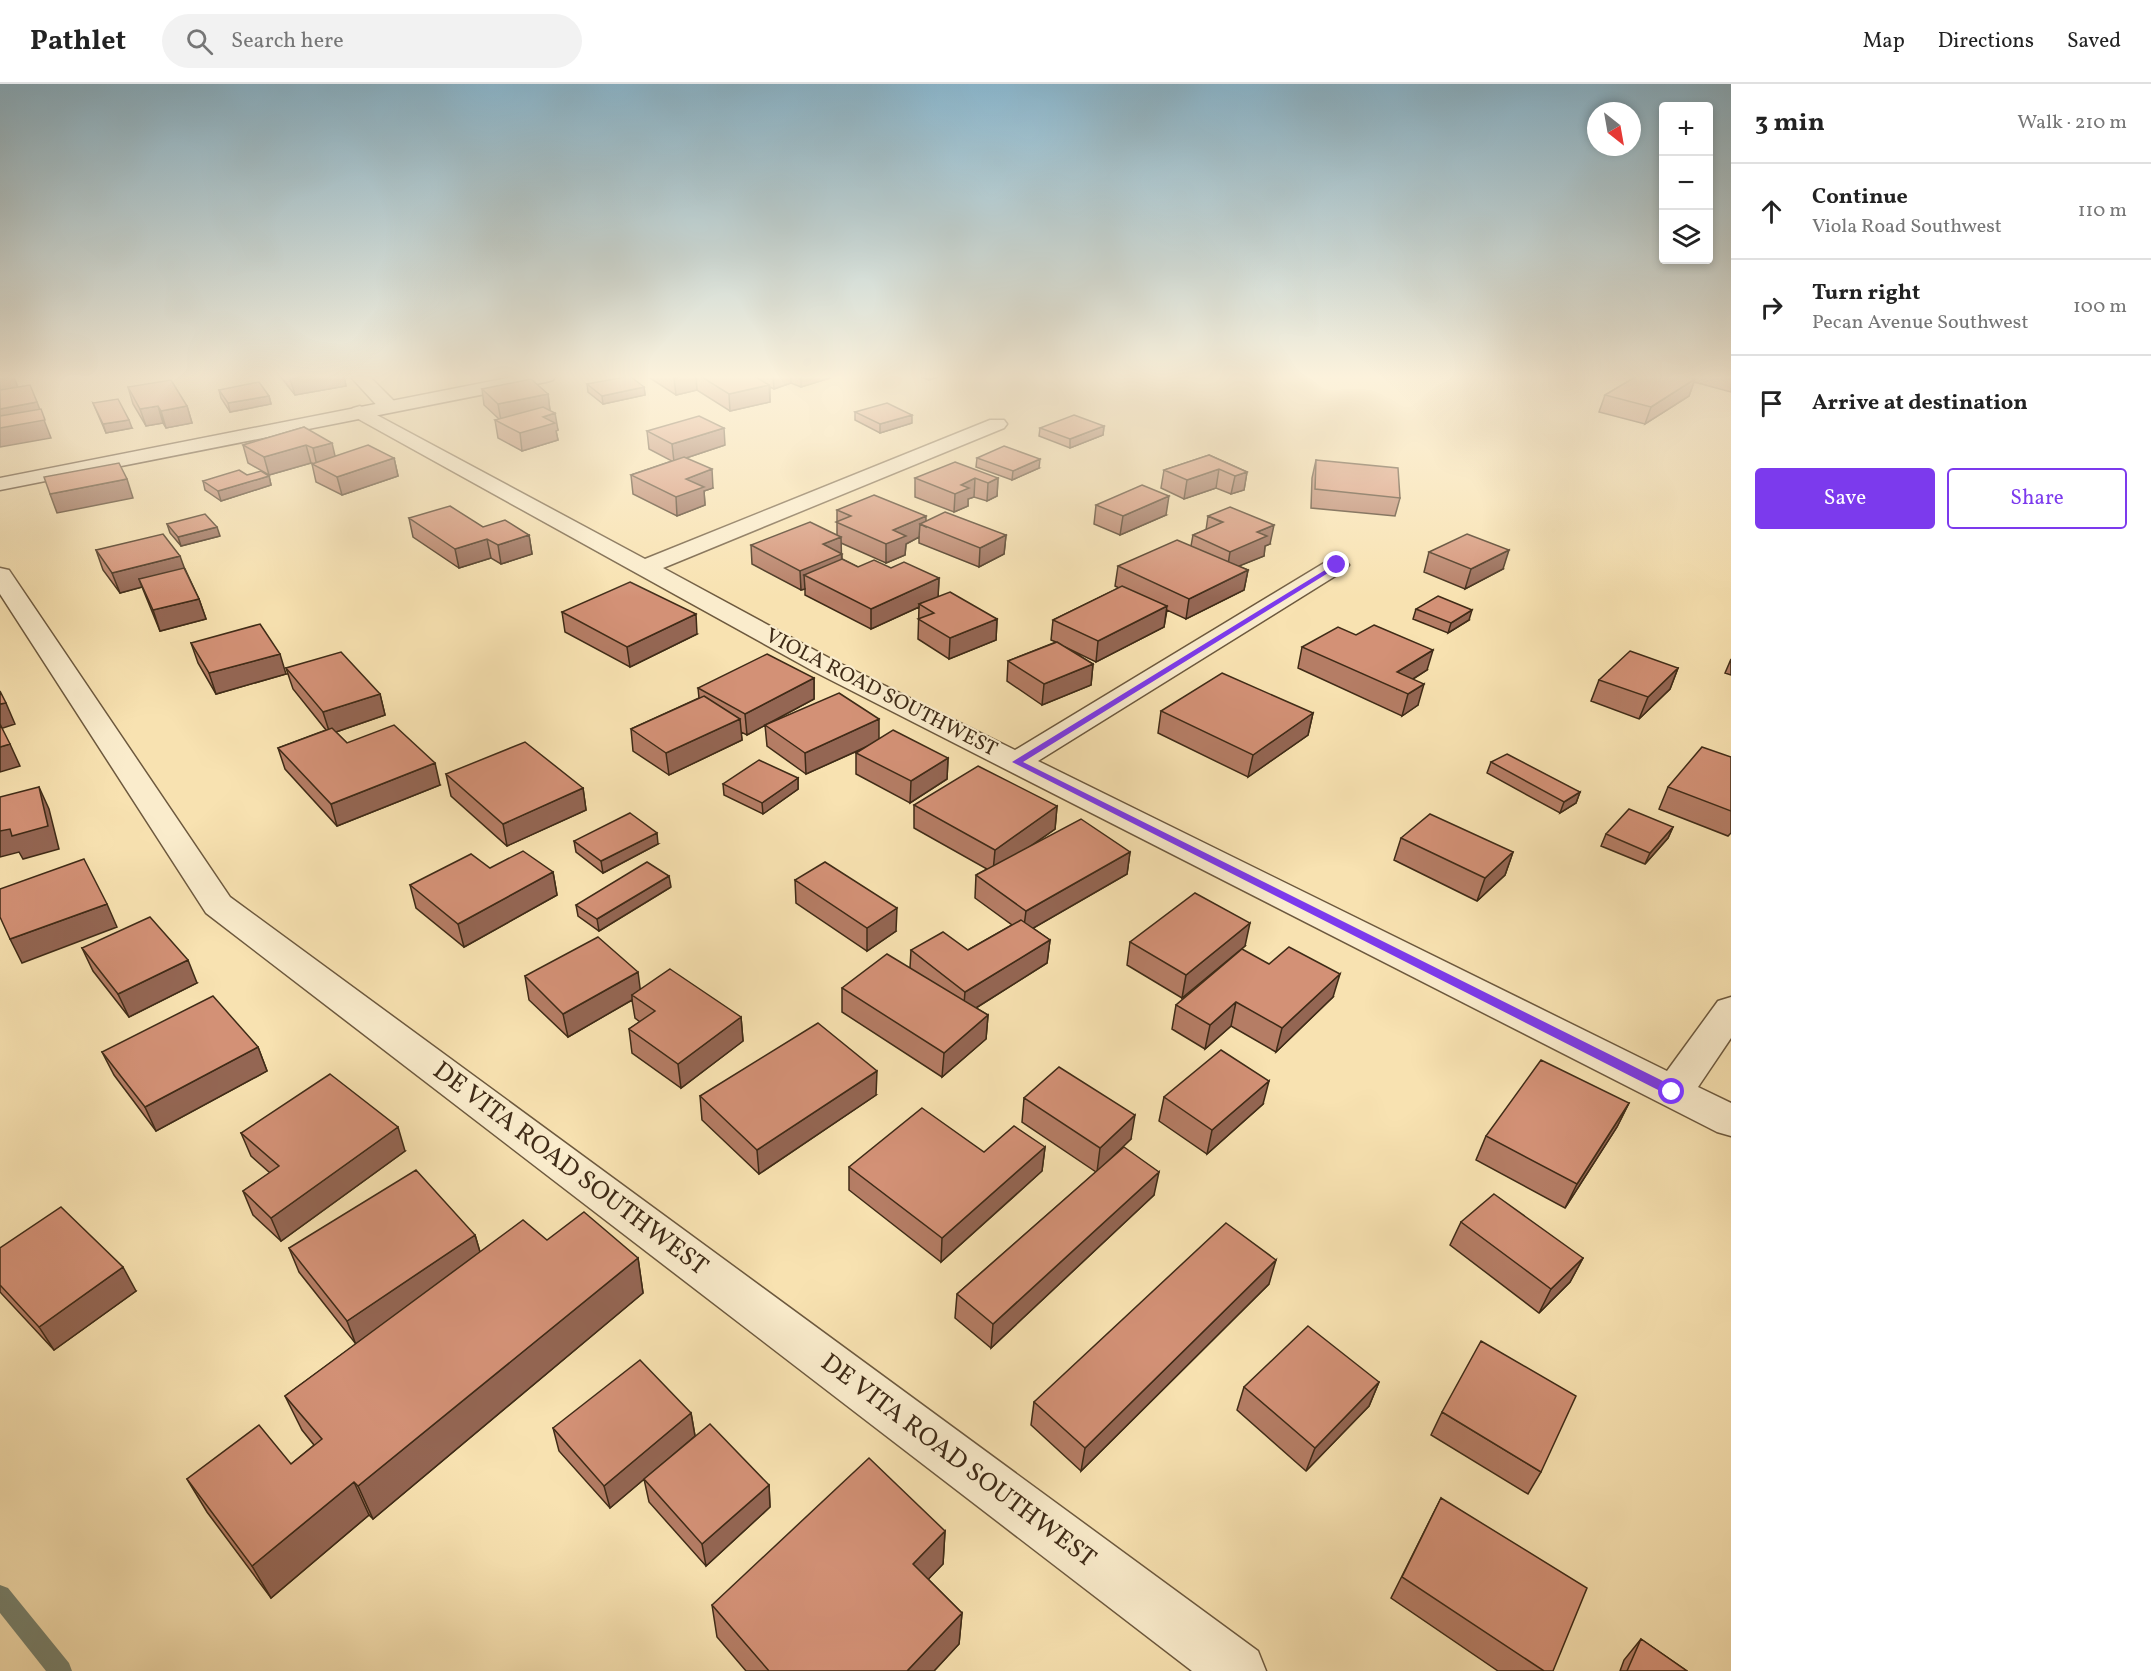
<!DOCTYPE html>
<html lang="en">
<head>
<meta charset="utf-8">
<style>
	:root { --surface:#fff; --page:#f2f2f2; --text:#222; --muted:#767676; --line:#e0e0e0; --accent:#7c3aed }
	body { margin:0; font-family:Vollkorn,serif; background:var(--page); color:var(--text) }
	.controls { position:absolute; right:18px; top:18px; display:grid; overflow:hidden; border-radius:6px; box-shadow:0 3px 9px #0003 }
	.controls button { width:54px; height:54px; display:grid; place-items:center; padding:0; border:0; border-bottom:2px solid var(--line); background:var(--surface); color:var(--text); font:30px sans-serif }
	.compass { position:absolute; left:1587px; top:18px; width:54px; height:54px; border-radius:50%; background:var(--surface); box-shadow:0 3px 9px #0003; rotate:149deg }
	.stop { position:absolute; width:18px; height:18px; margin:-14px; border:4px solid #7c3aed; border-radius:50%; background:#fff }
	.stop.end { background:#7c3aed; border-color:#fff; box-shadow:0 2px 6px #0008 }
	.list { margin:0; padding:0; list-style:none }
	h2 { display:flex; justify-content:space-between; align-items:center; height:78px; margin:0; padding:0 24px; font-size:26px }
	h2 small { font-size:20px; font-weight:400; color:var(--muted) }
	.list li { display:grid; grid-template-columns:39px 1fr auto; gap:18px; align-items:center; box-sizing:border-box; height:96px; padding:0 24px; border-top:2px solid var(--line) }
	.list b { display:block; font-size:22px; white-space:nowrap }
	.list p { margin:0; font-size:20px; white-space:nowrap; color:var(--muted) }
	.list em { font-size:20px; font-style:normal; color:var(--muted) }
	.actions { display:flex; gap:12px; padding:18px 24px }
	.actions a { flex:1; padding:14px 0; border:2px solid var(--accent); border-radius:6px; text-align:center; font-size:21px; color:var(--accent) }
	.actions .main { background:var(--accent); color:#fff }
	.icon { flex:none; width:33px; height:33px; fill:none; stroke:currentColor; stroke-width:2; stroke-linecap:round; stroke-linejoin:round }
	.map { position:relative; flex:none; width:1731px; height:1587px; overflow:hidden }
	header { display:flex; align-items:center; gap:36px; box-sizing:border-box; height:84px; padding:0 30px; background:var(--surface); border-bottom:2px solid var(--line) }
	header strong { font-size:28px }
	nav { display:flex; gap:33px; margin-inline-start:auto; font-size:21px }
	.search { width:420px; height:54px; background:var(--page); display:flex; align-items:center; gap:15px; box-sizing:border-box; padding:0 21px; border-radius:33px; color:var(--muted); font-size:22px }
	main { display:flex }
	aside { flex:1; background:var(--surface) }
	.map>svg:first-child { display:block }
</style>
</head>
<body>
<header>
<strong>Pathlet</strong>
<div class="search"><svg class="icon" aria-label="search" viewBox="0 0 24 24"><circle cx="10" cy="10" r="6"/><path d="M15 15l6 6"/></svg>Search here</div>
<nav><a>Map</a><a>Directions</a><a>Saved</a></nav>
</header>
<main>
<div class="map">
<svg width="1731" height="1587" viewBox="0 0 1731 1587">
	<rect width="100%" height="100%" fill="#f8e2b1"/>
	<filter id="stains"><feTurbulence type="fractalNoise" baseFrequency=".00333" numOctaves="4"/><feColorMatrix values="0 0 0 0 .2 0 0 0 0 .09 0 0 0 0 .02 0 0 0 .5 -.17"/></filter>
	<radialGradient id="worn" r=".72"><stop offset=".6" stop-color="#630" stop-opacity="0"/><stop offset="1" stop-color="#630" stop-opacity=".3"/></radialGradient>
	<g fill="none" stroke-linecap="round" stroke-linejoin="round">
		<path fill="#778370" fill-rule="evenodd" d="M0 1501 8 1504 69 1579 72 1587H46L0 1529Z"/>
		<g stroke="#6d593e" stroke-width="3">
			<path id="street" d="M350 292H369L396 319 399 323 396 327H382Z
				M360 322 645 475 990 336H1004L1007 340 1004 344 663 484 831 575 1015 666 1329 476 1337 474 1345 476 1349 481 1345 486 1038 677 1667 987 1718 917 1731 913V954L1698 1003 1731 1019V1052L1717 1048 813 587 353 332 350 328 353 324Z
				M0 484 9 486 230 813 1258 1567 1266 1587H1192L206 829 0 510Z"/>
		</g>
		<g stroke="#3f2b17" stroke-width="3">
			<path id="secondary" d="M518 292H555L553 296 546 298 0 406V394Z"/>
		</g>
		<use href="#street" fill="#faeccc" fill-rule="evenodd"/>
		<use href="#secondary" fill="#faeccc" fill-rule="evenodd"/>
	</g>
	<path fill="#b57d65" stroke="#3f2b17" stroke-width="1.5" d="M280 292H344L346 302 295 311Z
		M650 292H830V294L801 303 791 299 774 305 770 303V318L730 327 697 306 676 311 650 294Z
		M918 292H940L929 296Z
		M1637 292H1731V308L1694 298 1689 312 1645 340 1599 328 1605 311Z
		M587 300 644 303 645 311 603 320 588 308Z
		M128 303 187 322 192 339 166 344 163 339 146 342 133 320Z
		M482 305 548 310 550 327 558 346 556 347 558 356 522 367 498 354 495 336 499 335 484 321Z
		M219 306 269 312 271 320 230 328 221 314Z
		M93 319 132 344 106 349Z
		M855 328 912 339 880 349 855 336Z
		M1104 342 1103 351 1070 364 1039 352 1040 344Z
		M304 343 335 372 394 374 398 392 342 411 316 398 312 380V379H311L269 391 248 379 243 361Z
		M647 347 725 361 686 374 713 404 704 407 705 421 677 432 633 410 631 391 672 377 649 365Z
		M1209 371 1247 388 1244 406 1231 410 1216 404 1184 415 1161 404 1164 386Z
		M977 374 1039 384 1012 396 976 383Z
		M1316 376 1400 414 1395 432 1311 424 1312 394Z
		M269 392 271 401 221 417 205 406 203 397Z
		M915 394H998L997 412 987 417 974 413 968 415V422L954 428 915 413Z
		M1096 421 1166 431 1120 451 1094 440Z
		M837 426 926 437 1006 451 1004 470 979 483 919 459V453L906 460 905 471 886 479 841 459V469L842 470V475L858 483 891 484 939 494 938 513 997 535 996 556 949 575 918 555 919 523 871 545 805 511V505L801 506 752 480 751 461 837 451Z
		M1208 432 1270 460 1265 462 1264 472 1238 482 1248 486 1244 506 1186 535 1167 526 1164 543 1096 578 1065 563 1093 580 1091 601 1042 621 1007 597 1008 577 1056 558 1051 556 1053 536 1119 504 1115 502 1118 482 1191 462 1193 451 1206 446Z
		M409 434 483 443 529 451 532 470 501 480 491 474 459 484 413 453Z
		M167 440 220 452 181 462 170 449Z
		M96 466 185 485 199 515 206 535 160 547 142 503 120 509 103 486Z
		M1429 468 1503 485 1465 505 1424 488Z
		M1416 525 1469 536 1448 549 1413 535Z
		M562 528 697 550 630 583 565 548Z
		M191 559 286 590 216 610 198 579Z
		M1302 563 1427 586 1413 595 1418 621 1402 632 1298 584Z
		M1731 575V591L1725 589Z
		M286 584 380 610 385 631 336 648 347 659 440 701 337 742 285 685 278 664 326 646 293 605Z
		M1678 584 1670 605 1639 635 1591 617 1599 596Z
		M814 594V615L771 638 879 655 948 674 947 695 910 719 856 690V669L864 664 806 690 767 662 765 641 747 651 741 648 742 656 669 691 633 667 631 645 699 614 698 604Z
		M1161 627 1313 629 1308 651 1248 693 1158 649Z
		M1731 673V749L1728 752 1659 725 1668 703Z
		M1491 678 1580 708 1576 719 1560 729 1487 689Z
		M446 690 583 704 586 726 507 762 451 712Z
		M798 694V705L763 730 724 711 723 700Z
		M914 721 1057 722 1055 745 1031 762 1130 768 1127 790 1033 844 1050 856 1047 879 976 924 988 931 986 955 942 993 842 928V904L910 884 911 866H968L1012 841 975 814 976 791 987 785 914 744Z
		M1673 743 1668 754 1645 780 1601 762 1606 750Z
		M1401 754 1513 768 1505 791 1477 817 1394 776Z
		M574 757 658 760 603 789 576 768Z
		M553 788 557 811 464 863 416 824 410 801Z
		M795 796 896 847 867 867 796 819Z
		M671 803 599 847 578 832 576 821Z
		M1130 858 1245 862 1182 914 1127 881Z
		M82 864 197 899 129 933 93 887Z
		M525 892 640 905 741 933 743 957 681 1004 632 969 629 945 640 938 635 934 632 916 568 953 529 916Z
		M1333 913 1276 968 1231 942 1205 965 1172 945 1176 921Z
		M258 963 267 987 156 1047 114 991 102 968Z
		M876 1011 759 1090 702 1036 700 1012Z
		M1164 1013 1263 1020 1207 1070 1159 1037Z
		M1024 1014 1131 1055 1103 1081 1154 1111 991 1264 955 1234 957 1210 1096 1088 1022 1038Z
		M1629 1019 1617 1043 1565 1124 1476 1076 1486 1052Z
		M241 1049 405 1067 281 1157 253 1131 243 1107 270 1089 251 1072Z
		M1045 1063 1042 1087 941 1178 849 1106V1083L984 1068Z
		M1461 1138 1583 1174 1570 1198 1539 1229 1450 1161Z
		M475 1151 480 1168 547 1156 638 1174 643 1209 373 1435 369 1431 271 1514 207 1428 187 1395 291 1380 314 1361 302 1346 285 1312 356 1260 299 1188 289 1164Z
		M0 1164 136 1207 54 1266 0 1208Z
		M1269 1200 1081 1387 1031 1341 1034 1318Z
		M1379 1298 1369 1322 1306 1387 1237 1326 1244 1303Z
		M1442 1328 1541 1388 1528 1410 1431 1351Z
		M691 1329 695 1352 610 1424 559 1367 553 1344Z
		M644 1395 769 1401 770 1423 706 1482 649 1418Z
		M1441 1414 1553 1587H1498L1391 1514Z
		M945 1447 943 1480 928 1495 962 1529 959 1560 934 1587H746L717 1553 712 1521Z
		M1641 1555 1687 1587H1620L1624 1576Z"/>
	<path fill="#946653" stroke="#3f2b17" stroke-width="1.5" d="M14 292 20 310 0 313V295Z
		M305 292H344L346 302 295 311 290 295Z
		M684 292H696L697 306 676 311 674 294Z
		M773 292H791V299L774 305Z
		M801 292H830V294L801 303Z
		M929 292H940L929 296Z
		M1695 295 1689 312 1645 340 1651 323Z
		M769 301 770 318 730 327 729 310Z
		M644 303 645 311 603 320 602 312Z
		M548 310 550 327 501 337 498 320Z
		M269 312 271 320 230 328 228 319Z
		M37 318 51 354 0 363V325Z
		M158 322 163 339 146 342 140 325Z
		M187 322 192 339 166 344 161 327Z
		M555 329 558 346 556 347 558 356 522 367 520 349 543 333Z
		M912 331V339L880 349V340Z
		M129 336 132 344 106 349 103 340Z
		M1104 342 1103 351 1070 364V355Z
		M724 344 725 361 674 378 672 360Z
		M332 359 336 376 317 382 313 364Z
		M306 361 311 379 269 391 264 373Z
		M394 374 398 392 342 411 337 393Z
		M1040 375 1039 384 1012 396 1013 387Z
		M712 385 713 404 704 407 705 421 677 432 676 413 686 395Z
		M1219 385 1216 404 1184 415 1187 396Z
		M1247 388 1244 406 1231 410 1235 392Z
		M269 392 271 401 221 417 218 407Z
		M975 394 974 413 968 415V422L954 428 955 410 961 401Z
		M998 394 997 412 987 417 988 399Z
		M127 395 133 414 57 429 50 410Z
		M1169 412 1166 431 1120 451 1123 432Z
		M926 432V443L920 440 919 453 906 460 905 471 886 479V460L893 446Z
		M1274 441 1270 460 1265 462 1264 472 1227 487 1230 468 1257 448Z
		M217 443 220 452 181 462 178 453Z
		M529 451 532 470 501 480 498 461Z
		M1006 451 1004 470 979 483 980 464Z
		M841 453 842 489 804 491 805 505 801 506 800 487 823 460Z
		M487 455 491 474 459 484 455 465Z
		M1509 466 1503 485 1465 505 1471 485Z
		M180 472 187 491 139 495 142 503 120 509 112 489Z
		M1248 486 1244 506 1186 535 1189 515Z
		M939 494 938 514 919 520V523L871 545V525Z
		M199 515 206 535 160 547 153 526Z
		M1167 522 1164 543 1096 578 1098 557Z
		M1472 526 1469 536 1448 549 1451 539Z
		M696 530 697 550 630 583 627 563Z
		M997 535 996 556 949 575 950 554Z
		M1433 566 1427 586 1397 605V588Z
		M280 570 286 590 216 610 209 589Z
		M1093 580 1091 601 1042 621 1044 600Z
		M1678 584 1670 605 1639 635 1648 613Z
		M814 594V615L747 651 745 630Z
		M1424 600 1418 621 1402 632 1408 610Z
		M380 610 385 631 330 650 323 628Z
		M6 619 15 640 0 645V620Z
		M1313 629 1308 651 1248 693 1253 671Z
		M740 635 742 656 669 691 666 669Z
		M879 635V657L806 690 805 669Z
		M10 660 20 682 0 688V663Z
		M948 674 947 695 910 719 911 697Z
		M435 679 440 701 337 742 331 720Z
		M798 694V705L763 730 762 719Z
		M39 703 49 725 59 765 23 775 19 768 0 773V747Z
		M583 704 586 726 507 762 503 740Z
		M1580 708 1576 719 1560 729 1564 718Z
		M1057 722 1055 745 993 788 995 766Z
		M1673 743 1668 754 1645 780 1650 769Z
		M657 749 658 760 603 789 601 777Z
		M1130 768 1127 790 1023 850 1026 827Z
		M1513 768 1505 791 1477 817 1485 794Z
		M553 788 557 811 464 863 458 840Z
		M669 792 671 803 599 847 597 835Z
		M107 820 117 843 22 879 10 855Z
		M897 824 896 847 867 867V844Z
		M1250 839 1245 862 1182 914 1186 891Z
		M1050 856 1047 879 963 932 965 908Z
		M188 876 197 899 129 933 118 910Z
		M638 888 641 911H632V916L568 953 563 930Z
		M1340 890 1333 913 1276 968 1282 944Z
		M1236 918 1231 942 1205 965 1210 941Z
		M988 931 986 955 942 993 944 969Z
		M741 933 743 957 681 1004 678 980Z
		M258 963 267 987 156 1047 145 1023Z
		M877 987 876 1011 759 1090 757 1066Z
		M1269 997 1263 1020 1207 1070 1212 1046Z
		M1629 1019 1617 1043 1565 1124 1577 1100Z
		M1135 1031 1131 1055 1097 1088 1100 1064Z
		M398 1043 405 1067 281 1157 271 1134Z
		M1045 1063 1042 1087 941 1178 942 1154Z
		M1159 1088 1154 1111 991 1264 993 1240Z
		M475 1151 482 1175 356 1261 347 1237Z
		M638 1174 643 1209 373 1435 358 1402Z
		M1583 1174 1570 1198 1539 1229 1551 1205Z
		M1276 1176 1269 1200 1081 1387 1085 1364Z
		M123 1183 136 1207 54 1266 39 1243Z
		M1379 1298 1369 1322 1306 1387 1315 1364Z
		M691 1329 695 1352 610 1424 604 1402Z
		M354 1398 369 1431 271 1514 252 1482Z
		M769 1401 770 1423 706 1482 702 1460Z
		M945 1447 943 1480 912 1512 913 1480Z
		M962 1529 959 1560 934 1587H907Z"/>
	<path fill="#d39176" stroke="#3f2b17" stroke-width="1.5" d="M0 292H13L14 293 0 295Z
		M288 292H305L290 295Z
		M630 292 644 303 602 312 587 300Z
		M671 292H684L674 294Z
		M700 292H754L769 301 729 310Z
		M1637 292H1682L1695 295 1651 323 1605 311Z
		M531 295 548 310 498 320 482 305Z
		M171 296 187 322 161 327 158 322 140 325 128 303Z
		M259 298 269 312 228 319 219 306Z
		M30 301 37 318 0 325V306Z
		M118 315 129 336 103 340 93 319Z
		M887 319 912 331 880 340 855 328Z
		M543 323 555 329 543 333 555 339 520 349 495 336Z
		M41 325 45 336 0 344V332Z
		M1074 331 1104 342 1070 355 1040 344Z
		M699 332 724 344 672 360 647 347Z
		M304 343 332 359 313 364 306 361 264 373 243 361Z
		M368 361 394 374 337 393 312 380Z
		M1004 362 1040 375 1013 387 977 374Z
		M1209 371 1247 388 1235 392 1219 385 1187 396 1164 386Z
		M684 373 712 385 686 395 704 403 676 413 631 391Z
		M1316 376 1398 384 1400 414 1315 405Z
		M955 378 998 394 988 399 975 394 961 401 969 404 955 410 915 394Z
		M119 379 127 395 50 410 44 393Z
		M239 386 247 391 261 387 269 392 218 407 203 397Z
		M1142 401 1169 412 1123 432 1096 421Z
		M874 411 926 432 893 446 906 452 886 460 836 438 851 432 837 426Z
		M450 422 483 443 505 436 529 451 498 461 487 455 455 465 409 434Z
		M1230 423 1274 441 1257 448 1267 452 1230 468 1193 451 1223 438 1208 432Z
		M945 428 1006 451 980 464 920 440Z
		M205 430 217 443 178 453 167 440Z
		M810 438 841 453 823 460 842 470 800 487 751 461Z
		M163 450 180 472 112 489 96 466Z
		M1467 450 1509 466 1471 485 1429 468Z
		M1177 456 1248 486 1189 515 1118 482Z
		M842 475 858 483 874 476 891 484 904 478 939 494 871 525 804 491Z
		M184 484 199 515 153 526 139 495Z
		M630 498 696 530 627 563 562 528Z
		M1122 502 1167 522 1098 557 1053 536Z
		M950 508 997 535 950 554 918 535 934 529 919 520Z
		M1438 512 1472 526 1451 539 1416 525Z
		M260 540 280 570 209 589 191 559Z
		M1374 541 1433 566 1397 588 1424 600 1408 610 1302 563 1338 543 1356 551Z
		M1057 558 1093 580 1044 600 1008 577Z
		M1630 567 1678 584 1648 613 1599 596Z
		M341 568 380 610 323 628 286 584Z
		M767 570 814 594 745 630 698 604Z
		M1222 589 1313 629 1253 671 1161 627Z
		M0 607 6 619 0 620Z
		M839 609 879 635 805 669 765 641Z
		M704 612 740 635 666 669 631 645Z
		M0 640 10 660 0 663Z
		M394 641 435 679 331 720 278 664 332 644 347 659Z
		M893 646 948 674 911 697 856 669Z
		M525 658 583 704 503 740 446 690Z
		M1702 663 1731 673V727L1668 703Z
		M1507 670 1580 708 1564 718 1491 678Z
		M759 676 798 694 762 719 723 700Z
		M978 682 1057 722 995 766 914 721Z
		M39 703 48 742 12 752 10 745 0 747V713Z
		M1629 725 1673 743 1650 769 1606 750Z
		M630 729 657 749 601 777 574 757Z
		M1430 730 1513 768 1485 794 1401 754Z
		M1081 735 1130 768 1026 827 976 791Z
		M523 767 553 788 458 840 410 801 471 770 490 784Z
		M84 775 107 820 10 855 0 833V805Z
		M647 778 669 792 597 835 576 821Z
		M825 778 897 824 867 844 795 796Z
		M1195 809 1250 839 1186 891 1130 858Z
		M150 833 188 876 118 910 82 864Z
		M1021 836 1050 856 965 908 911 866 943 848 968 866Z
		M598 853 638 888 563 930 525 892Z
		M1289 863 1340 890 1282 944 1236 918 1210 941 1176 921 1242 865 1269 880Z
		M887 870 988 931 944 969 842 904Z
		M670 885 741 933 678 980 629 945 655 927 632 911Z
		M213 912 258 963 145 1023 102 968Z
		M818 939 877 987 757 1066 700 1012Z
		M1221 966 1269 997 1212 1046 1164 1013Z
		M1541 976 1629 1019 1577 1100 1486 1052Z
		M1059 983 1135 1031 1100 1064 1024 1014Z
		M330 990 398 1043 271 1134 243 1107 279 1082 241 1049Z
		M922 1024 984 1068 1014 1042 1045 1063 942 1154 849 1083Z
		M1124 1063 1159 1088 993 1240 957 1210Z
		M416 1086 475 1151 347 1237 289 1164Z
		M1494 1110 1583 1174 1551 1205 1461 1138Z
		M61 1123 123 1183 39 1243 0 1201V1164Z
		M584 1128 638 1174 358 1402 354 1398 252 1482 187 1395 259 1341 291 1380 322 1355 285 1312 523 1136 547 1156Z
		M1226 1139 1276 1176 1085 1364 1034 1318Z
		M1308 1242 1379 1298 1315 1364 1244 1303Z
		M1481 1257 1576 1312 1541 1388 1442 1328Z
		M640 1276 691 1329 604 1402 553 1344Z
		M710 1340 769 1401 702 1460 644 1395Z
		M869 1374 945 1447 913 1480 962 1529 907 1587H769L712 1521Z
		M1441 1414 1587 1504 1553 1587H1544L1402 1493Z
		M1641 1555 1687 1587H1627Z"/>
	<linearGradient id="sky" x2="0" y2="1"><stop stop-color="#8ab8d0"/><stop offset="0.57" stop-color="#fcf2dc"/><stop offset="1" stop-color="#fcf2dc" stop-opacity="0"/></linearGradient>
	<rect width="1731" height="514" fill="url(#sky)"/>
	<path fill="#7c3aed" d="M1335 480 1341 481 1023 678 1677 1004V1011H1668L1012 678Z"/>
	<g text-anchor="middle" dominant-baseline="central" stroke-width="4.5" stroke-linejoin="round" paint-order="stroke">
		<g font-size="21" fill="#3f2b17" stroke="#faeccc">
			<text transform="translate(881 609) rotate(27)">VIOLA ROAD SOUTHWEST</text>
		</g>
		<g font-size="26" fill="#3f2b17" stroke="#faeccc">
			<text transform="translate(570 1085) rotate(37)">DE VITA ROAD SOUTHWEST</text>
			<text transform="translate(958 1377) rotate(37)">DE VITA ROAD SOUTHWEST</text>
		</g>
	</g>
	<rect width="100%" height="100%" filter="url(#stains)"/>
	<rect width="100%" height="100%" fill="url(#worn)"/>
</svg>
<div class="controls">
<button>+</button>
<button>−</button>
<button><svg class="icon" aria-label="layers" viewBox="0 0 24 24"><path d="M12 4l9 5-9 5-9-5zM3 14l9 5 9-5"/></svg></button>
</div>
<svg class="compass" viewBox="-18 -18 36 36"><path d="M0-13l5 13h-10z" fill="#e53935"/><path d="M0 13l5-13h-10z" fill="#767676"/></svg>
<div class="stop" style="left:1672px;top:1008px"></div>
<div class="stop end" style="left:1337px;top:481px"></div>
</div>
<aside>
<h2>3 min<small>Walk · 210 m</small></h2>
<ul class="list">
<li><svg class="icon" aria-label="ahead" viewBox="0 0 24 24"><path d="M12 20V5M6 11l6-6 6 6"/></svg><div><b>Continue</b><p>Viola Road Southwest</p></div><em>110 m</em></li>
<li><svg class="icon" aria-label="right" viewBox="0 0 24 24"><path d="M7 20v-9h11M14 6l5 5-5 5"/></svg><div><b>Turn right</b><p>Pecan Avenue Southwest</p></div><em>100 m</em></li>
<li><svg class="icon" aria-label="arrive" viewBox="0 0 24 24"><path d="M6 21V4h12l-3 4 3 4H6"/></svg><div><b>Arrive at destination</b></div></li>
</ul>
<div class="actions"><a class="main">Save</a><a>Share</a></div>
</aside>
</main>
</body>
</html>
